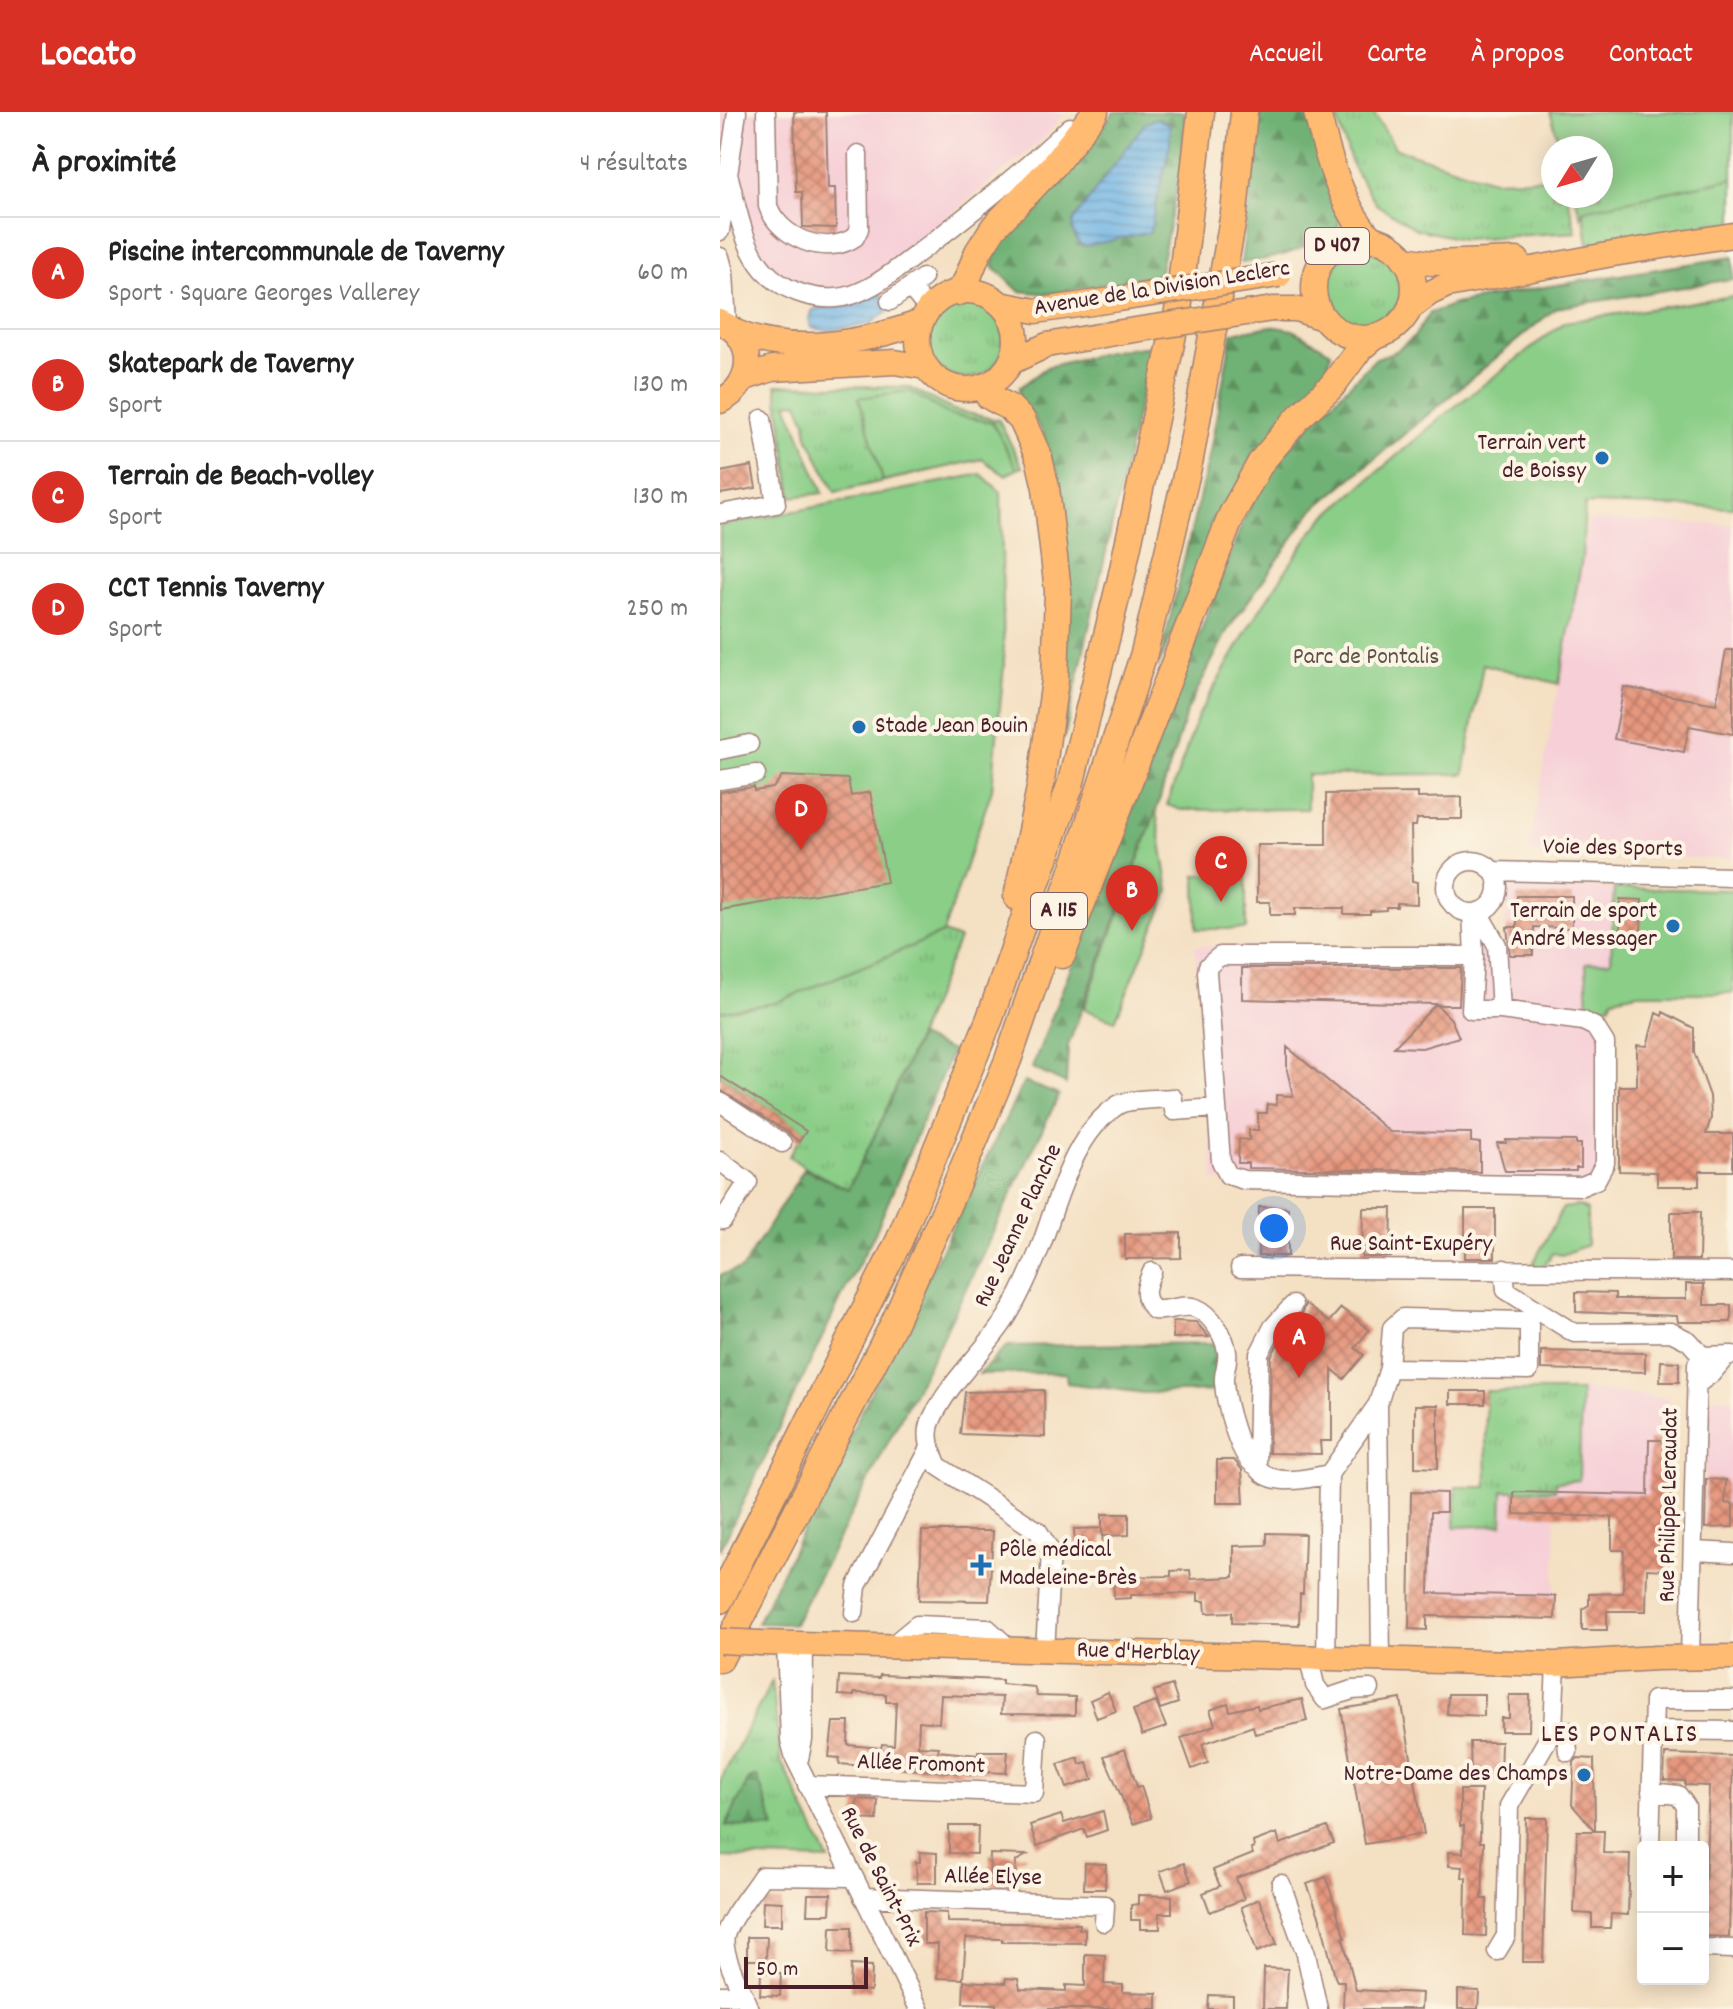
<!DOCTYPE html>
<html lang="fr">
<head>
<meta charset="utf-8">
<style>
	:root { --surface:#fff; --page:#f6f6f6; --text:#222; --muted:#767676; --line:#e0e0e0; --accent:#d93025 }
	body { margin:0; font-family:Dekko,sans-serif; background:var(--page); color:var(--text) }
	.controls { position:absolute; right:24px; bottom:24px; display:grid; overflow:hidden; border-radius:8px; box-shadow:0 4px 20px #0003 }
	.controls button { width:72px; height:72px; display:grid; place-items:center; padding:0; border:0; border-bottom:2px solid var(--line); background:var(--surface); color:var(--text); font:40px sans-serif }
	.compass { position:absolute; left:821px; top:24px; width:72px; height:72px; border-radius:50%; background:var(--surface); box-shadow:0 4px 20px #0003; rotate:233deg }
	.scale { position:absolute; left:24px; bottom:20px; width:124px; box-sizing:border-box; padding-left:8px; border:4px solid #4a1f2b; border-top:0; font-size:22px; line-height:28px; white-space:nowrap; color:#4a1f2b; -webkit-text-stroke:6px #fcf5e5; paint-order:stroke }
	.you { position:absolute; left:554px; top:1116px; width:28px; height:28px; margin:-20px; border:6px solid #fff; border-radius:50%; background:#1a73e8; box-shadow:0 0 0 12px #1a73e833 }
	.badge { display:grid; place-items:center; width:52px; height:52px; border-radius:50%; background:var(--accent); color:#fff; font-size:26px; font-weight:700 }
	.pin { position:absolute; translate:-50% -66px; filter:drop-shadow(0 2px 4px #0008) }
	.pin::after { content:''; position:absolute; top:42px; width:28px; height:24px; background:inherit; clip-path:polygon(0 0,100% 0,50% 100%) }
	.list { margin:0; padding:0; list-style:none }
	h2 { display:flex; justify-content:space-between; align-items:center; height:104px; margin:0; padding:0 32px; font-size:34px }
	h2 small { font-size:26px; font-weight:400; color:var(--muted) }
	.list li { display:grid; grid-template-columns:52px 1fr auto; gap:24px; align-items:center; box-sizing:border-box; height:112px; padding:0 32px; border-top:2px solid var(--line) }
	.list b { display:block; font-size:30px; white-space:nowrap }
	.list p { margin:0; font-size:26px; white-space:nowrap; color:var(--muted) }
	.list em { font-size:26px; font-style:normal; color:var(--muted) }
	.map { position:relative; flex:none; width:1013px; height:1897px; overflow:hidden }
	header { display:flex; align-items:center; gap:48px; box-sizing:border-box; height:112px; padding:0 40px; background:var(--accent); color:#fff }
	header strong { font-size:38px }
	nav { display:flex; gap:44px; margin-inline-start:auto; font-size:28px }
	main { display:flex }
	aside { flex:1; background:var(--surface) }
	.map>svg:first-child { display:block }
</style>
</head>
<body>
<header>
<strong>Locato</strong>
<nav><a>Accueil</a><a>Carte</a><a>À propos</a><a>Contact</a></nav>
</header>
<main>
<aside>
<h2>À proximité<small>4 résultats</small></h2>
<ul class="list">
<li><span class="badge">A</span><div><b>Piscine intercommunale de Taverny</b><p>Sport · Square Georges Vallerey</p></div><em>60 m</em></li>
<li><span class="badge">B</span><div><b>Skatepark de Taverny</b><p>Sport</p></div><em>130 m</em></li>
<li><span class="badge">C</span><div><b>Terrain de Beach-volley</b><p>Sport</p></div><em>130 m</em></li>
<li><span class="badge">D</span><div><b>CCT Tennis Taverny</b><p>Sport</p></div><em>250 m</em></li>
</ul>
</aside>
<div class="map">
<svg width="1013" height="1897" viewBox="0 0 1013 1897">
	<defs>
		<pattern id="grass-tufts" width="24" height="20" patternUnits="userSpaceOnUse" patternTransform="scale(2)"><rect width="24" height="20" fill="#8ace87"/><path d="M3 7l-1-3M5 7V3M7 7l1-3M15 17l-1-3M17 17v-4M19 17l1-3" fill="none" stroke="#79b075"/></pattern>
		<pattern id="forest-firs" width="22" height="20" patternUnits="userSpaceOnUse" patternTransform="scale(2)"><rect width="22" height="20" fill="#6fb174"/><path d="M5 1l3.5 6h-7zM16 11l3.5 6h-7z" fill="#5d8f5f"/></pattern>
		<pattern id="water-rules" width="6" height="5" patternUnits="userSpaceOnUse" patternTransform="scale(2)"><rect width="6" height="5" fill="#6eb4e5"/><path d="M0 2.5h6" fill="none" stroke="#5c92ba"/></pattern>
		<pattern id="building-cross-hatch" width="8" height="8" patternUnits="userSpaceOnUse" patternTransform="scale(2)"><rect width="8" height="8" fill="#e6987f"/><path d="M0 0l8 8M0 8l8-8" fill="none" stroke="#bc7b68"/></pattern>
	</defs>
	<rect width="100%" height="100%" fill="#fcf5e5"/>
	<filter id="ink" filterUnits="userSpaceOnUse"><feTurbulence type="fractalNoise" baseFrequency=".0125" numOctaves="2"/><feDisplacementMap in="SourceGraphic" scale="16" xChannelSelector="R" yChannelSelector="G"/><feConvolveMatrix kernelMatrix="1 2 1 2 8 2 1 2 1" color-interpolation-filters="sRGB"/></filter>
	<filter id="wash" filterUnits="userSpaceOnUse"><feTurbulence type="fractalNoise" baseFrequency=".006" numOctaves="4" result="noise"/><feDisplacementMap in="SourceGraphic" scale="32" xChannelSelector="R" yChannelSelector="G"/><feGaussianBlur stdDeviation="1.8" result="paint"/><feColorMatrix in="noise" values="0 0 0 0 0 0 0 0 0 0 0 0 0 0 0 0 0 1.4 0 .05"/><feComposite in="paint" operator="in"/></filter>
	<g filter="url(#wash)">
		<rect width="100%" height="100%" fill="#f4e0c3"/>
		<path fill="#f6cfd7" d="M0 0H345L326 25 154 164 118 177 80 170 57 157 37 140 6 73Z
			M869 408 1013 413V747L808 741Z
			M787 773 894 776 891 849 866 851 868 894H889L884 1074 494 1069 475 834 786 837Z
			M864 1278 949 1286 948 1458 904 1457V1439L892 1438V1405L835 1403V1507L707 1504V1518L689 1517 691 1380 736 1375 767 1376 765 1279Z
			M987 1284 1013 1287V1415H1001V1417L983 1416Z"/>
		<path fill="url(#grass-tufts)" stroke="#6a7659" stroke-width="2" d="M615 0H653L676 37 772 68 833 66V84H847L856 120 742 127 696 117 656 92 633 55Z
			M1013 66V113L931 127 868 132 863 98Z
			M605 177a38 38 0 1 1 76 0a38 38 0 1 1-76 0Z
			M208 228a38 38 0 1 1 76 0a38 38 0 1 1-76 0Z
			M56 273 188 275 233 298 279 308 302 355 285 363 262 347 115 380 88 325 86 310 78 290 67 291 103 381 72 385Z
			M223 821 239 827 164 1004 128 1078 84 1055 69 1044 85 1019 0 964V899L55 891Z
			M765 1279H861L859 1368 836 1370 835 1378 783 1379 782 1413 735 1415 736 1375H767Z
			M52 1569 61 1649 109 1748 0 1745V1669Z"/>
		<path fill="url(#forest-firs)" stroke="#5c6850" stroke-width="2" d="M394 0H465L462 51 439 163 328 182 299 179 273 154 278 129 348 63Z
			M541 0H586L619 101V114C581 139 567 145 521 151Z
			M1013 145V167L836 196 593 398 507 519 467 599 436 699 348 934 346 972 312 956 524 407 549 360 586 317 656 246 676 239 694 225 710 201 735 192 830 174Z
			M551 214 573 218 611 240 607 265 503 398 438 556 489 345 512 221Z
			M432 234 344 627 346 554 337 372 324 324 312 302 299 290V276L327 255 391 239Z
			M198 925 232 939 155 1121 127 1174 0 1438V1163L22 1157 84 1057 128 1077 164 1004Z
			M304 970 339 983 222 1226 74 1512 37 1511Z
			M494 1231 498 1279 424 1281 347 1271 346 1261 259 1262 287 1234Z
			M37 1664 55 1716 6 1714 29 1667Z"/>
		<path fill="#8ace87" stroke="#6a7659" stroke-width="2" d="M830 0H1013V66L863 98 861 105 855 84H881V36H841Z
			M1013 184V396L865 392 862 446 839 572 763 552 744 662 587 663V697L461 698 447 693 478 604 530 513 590 422 606 404 728 300 845 210Z
			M189 279 230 303 272 310 297 357 285 363 262 347 163 369 139 286Z
			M261 362 281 380 284 553 272 677 223 821 55 891 0 899V414Z
			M436 699 449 779 395 909 364 897Z
			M526 762V817H477L476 763Z
			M894 776 1013 778V881H918L893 886 889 894 868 895 866 851 891 849Z
			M858 1094 867 1098V1133L842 1143 833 1141 821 1158 809 1159 843 1096Z"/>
		<path fill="url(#water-rules)" stroke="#5c6a88" stroke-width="2" d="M437 6 450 13V32L430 120 366 134 359 132 352 118 353 109 425 11Z
			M160 180 170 198 150 212 107 219 91 216 89 206 93 198C102 194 111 197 120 195 135 193 147 187 160 180Z"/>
		<g id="blocks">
			<path fill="url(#building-cross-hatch)" d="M74 0H106L108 76H115L116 116 83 115 82 80H76Z
				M32 354 36 376 0 382V360Z
				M1006 538H1013V622L969 614 964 640 894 627 904 575 996 592Z
				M62 664 128 667 131 684 150 680 167 770 0 798V680L34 675V679L53 676Z
				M698 681V686L742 685V707H697L696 714H691L692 769 697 770V792L677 791V795H666V798L650 799V802H624V796H575V803H550V790H537V733H606V682Z
				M797 784H852V816L814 815 813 843H790L787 815H797Z
				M900 787 922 788 921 823H900Z
				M522 856H741L739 893H717L731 907 739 925 702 936 674 935 716 892 522 887Z
				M943 900 974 916V940L990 984 991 1006 986 1022H1013V1059H979V1074H937V1060L899 1059V974H917V933L927 934 936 901 942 904Z
				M567 935 670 1020 751 1021V1030L760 1031V1060L528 1056V1051H518L519 1027 529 1028V1018H538V1001H547V992L556 993V983L573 984 567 958Z
				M0 964 86 1019 79 1030 69 1021 0 978Z
				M786 1028 856 1029V1032H861V1056H856V1059H785L777 1031H786Z
				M539 1095 568 1096V1144H538Z
				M643 1096H672L671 1145H642Z
				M745 1097H775V1146H745Z
				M951 1100H980L979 1148H951Z
				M461 1121V1146L405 1147V1122Z
				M966 1172H984V1193H1011V1210H958L957 1204 856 1200V1180L895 1181V1187H966Z
				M585 1192 609 1210 621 1196 649 1218 635 1236 644 1243 624 1267 612 1257V1329H600L601 1342 549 1341 551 1245 563 1222 582 1201Z
				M453 1209 476 1210 489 1225 453 1226Z
				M821 1239 925 1241V1260L821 1257Z
				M941 1249 959 1250V1270H940Z
				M324 1278 325 1325 240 1322 245 1280Z
				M730 1279H765V1292H730Z
				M695 1293H718V1356L695 1355Z
				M929 1328H951L948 1458 927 1457 926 1499H887V1518H862V1497L869 1493V1482L903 1481 904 1438H892V1405L794 1402V1380L928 1383Z
				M497 1348H514L522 1358 524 1391H497Z
				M986 1367 1006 1368 1005 1391 1013 1392V1415L985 1416Z
				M691 1380 726 1381V1400H711L709 1481 836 1484 835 1507 707 1504V1518L689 1517Z
				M382 1402H409V1423L382 1424Z
				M382 1416 383 1437 355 1438 354 1417Z
				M202 1419H273L269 1489 199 1488Z
				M547 1421 585 1422 583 1482H580L579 1513 512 1511V1500L486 1501 485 1489H478V1481L411 1483V1486L394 1487 393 1465 451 1464V1459L470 1458 471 1467 514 1465V1434L547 1433Z
				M160 1563 282 1568V1572L314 1575 317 1584 355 1585V1603L281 1602 282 1585 221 1583 219 1611 199 1609 198 1634 219 1635 218 1639 258 1643V1639H288L286 1661 242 1659V1661L119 1652 120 1646 109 1645 113 1610H129L128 1633 161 1636 162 1632 174 1633 176 1590H166V1582L134 1581V1584L118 1583 119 1564 159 1566Z
				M452 1573 458 1591 440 1597 434 1579Z
				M388 1580 396 1599 377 1606 370 1588Z
				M728 1582H764V1604L727 1602Z
				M789 1583H810L809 1619H781V1606H789Z
				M582 1587 587 1609 535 1622 533 1614 482 1632 488 1651 472 1657 461 1626 495 1613 490 1598 508 1591 510 1599 537 1593 538 1597Z
				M681 1587 704 1722 645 1732 621 1597Z
				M436 1590 446 1615 422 1623 413 1598Z
				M750 1630H781L780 1667 751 1666Z
				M405 1637 417 1675 421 1674 431 1706 413 1712 384 1644Z
				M945 1642 1013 1644 1009 1825 983 1824 989 1674 965 1673V1669L944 1668Z
				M358 1645 360 1652 367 1650 373 1667 347 1676 338 1652Z
				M858 1646 874 1647 875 1719H884L883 1741 910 1742 908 1803 891 1802 890 1816H872V1802L854 1801 857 1719H875L852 1693 854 1650Z
				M740 1678H761L760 1730H764L762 1787H767L766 1824 745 1823 746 1766 742 1765 743 1755 729 1754 728 1740 743 1741 744 1714H740Z
				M137 1687 158 1688 157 1708 135 1707Z
				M383 1699 387 1718 367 1725 364 1717 317 1734 310 1713 341 1703 344 1711Z
				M806 1706H827L823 1850H803Z
				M229 1714H258L257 1742 229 1741Z
				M607 1715 614 1731 516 1766 524 1787 490 1800 483 1781 500 1774 493 1758 533 1742 531 1737 534 1736 533 1730 557 1721 560 1732Z
				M200 1740 217 1741V1771H197L196 1750H200Z
				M270 1742 307 1743 296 1749 295 1773 269 1772Z
				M365 1751 386 1752 385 1777H364Z
				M464 1751 471 1769 447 1778 440 1759Z
				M606 1765 625 1826H623L636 1878 702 1881 701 1897H623L624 1869H617L615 1865 601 1809 587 1772Z
				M88 1782H111L110 1802H87Z
				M418 1783 452 1784V1801H439L440 1817H420V1808H411V1793L418 1792Z
				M539 1787 557 1832 537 1840 521 1795Z
				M43 1789 62 1790V1813H42Z
				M204 1800 227 1801V1810L359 1812V1817H365V1831L282 1830V1827L246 1826 243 1867 217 1866 218 1832H204Z
				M111 1815H132V1841L110 1840Z
				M27 1825H47L46 1848H27Z
				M365 1842 385 1843 384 1872 403 1873V1880L437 1881V1897H276V1892L243 1891 244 1869 285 1871 286 1866 298 1867 300 1877 346 1879V1873L365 1874Z
				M131 1853 152 1854 151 1879 130 1878Z
				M544 1856 568 1857 566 1897H543Z
				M41 1860 61 1861 60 1884 40 1883Z
				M738 1878 759 1879 758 1897H738Z
				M489 1883 513 1884V1897H488Z"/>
		</g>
	</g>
	<g filter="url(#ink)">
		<use href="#blocks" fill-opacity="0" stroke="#9f8077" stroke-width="2"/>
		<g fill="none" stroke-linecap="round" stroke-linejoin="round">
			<g stroke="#9f8077" stroke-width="21">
				<path id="minor" d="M46 0 48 94C59 126 106 145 135 125L139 117 138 42
					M8 62C17 93 22 133 44 158 61 177 90 188 116 186 148 184 180 154 205 136 256 97 304 59 350 15
					M0 119 17 0
					M0 145 4 160 7 213
					M190 175 208 197
					M170 189 203 166
					M0 402 56 392 42 307
					M0 638 29 632
					M0 668 36 662
					M726 775a26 26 0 1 1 52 0a26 26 0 1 1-52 0Z
					M773 759 1013 765
					M758 800 777 833 781 898 863 909 875 915 885 931V1051L876 1068 862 1074 524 1068 508 1063 501 1049 487 860 488 854 500 844H754L751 898H781
					M752 801 754 844
					M0 990 62 1031
					M0 1049 28 1070 3 1108 0 1105
					M520 1156 1013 1160
					M784 1157 786 1178 854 1221 951 1220 969 1229 982 1244 1013 1243
					M432 1160C425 1175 422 1185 434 1198 448 1200 463 1191 476 1196 491 1202 505 1224 507 1240 509 1250 503 1260 504 1270 505 1288 519 1349 537 1354
					M573 1193 553 1215 539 1242 537 1354C549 1376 588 1367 609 1362
					M976 1273 992 1261 1007 1243
					M658 1292 669 1256 672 1216 683 1206 803 1209 809 1212V1258L669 1256
					M974 1439 1013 1441
					M134 1501 137 1474 210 1336
					M66 1532 70 1628 75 1646 199 1897
					M169 1536 197 1513 267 1516 290 1537
					M325 1538 331 1440 318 1419 218 1354C211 1339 204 1323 212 1307 230 1268 266 1239 288 1203 300 1183 311 1158 320 1136 338 1089 352 1023 398 993 408 987 440 987 453 986L454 999 497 996
					M970 1546 977 1252 982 1244
					M589 1547 595 1573 605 1587 632 1578 650 1577
					M606 1547 609 1362 658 1292 661 1548
					M833 1618H846L848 1640
					M933 1618 1013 1619
					M79 1647 83 1628 84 1533
					M87 1673 314 1681 317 1627
					M931 1680 958 1683 966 1694V1735
					M930 1735 934 1588H1013
					M561 1772 586 1842 598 1897
					M143 1785 385 1793 384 1810
					M983 1836 1013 1837
					M777 1839 786 1824 789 1694 833 1618 836 1552
					M0 1883H24
					M29 1897C22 1878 1 1843 5 1824 9 1806 32 1780 42 1764L133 1765"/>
			</g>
			<g stroke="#9f8077" stroke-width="27">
				<path id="major" d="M594 176a50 50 0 1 1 100 0a50 50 0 1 1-100 0Z
					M684 147 712 151 797 148
					M198 228a49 49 0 1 1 98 0a49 49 0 1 1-98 0Z
					M280 192 316 199 399 187
					M690 196 710 181 727 173 887 143 1013 123
					M553 197H576L605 207
					M0 210C37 225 35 274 0 289
					M16 220C72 245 145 230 201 210
					M291 250 327 233 395 221
					M25 266 52 257 175 250 205 255
					M41 1531 836 1552 936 1546 1013 1545"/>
			</g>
			<g stroke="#9f8077" stroke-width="29">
				<path id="highway" d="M597 0C607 42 621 95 651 127
					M238 180 246 170 258 140 274 115 334 53 375 0
					M263 275 269 284 290 296 302 308 319 346 326 376 338 479 335 568 320 676 297 785
					M342 843 512 402 541 350 579 305 612 274 640 236 652 226
					M0 1488 179 1129 270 906 350 674 401 466 458 199 481 0
					M0 1547 173 1213 231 1085 288 948 361 735 424 541 470 347 514 101 524 0"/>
			</g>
			<use href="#minor" stroke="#fff" stroke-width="18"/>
			<use href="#major" stroke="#ffbb71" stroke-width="24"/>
			<use href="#highway" stroke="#ffbb71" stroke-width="26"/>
			<g stroke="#9f8077" stroke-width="27" stroke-linecap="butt">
				<path id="major-bridge" d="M399 187 559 163
					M395 221 553 197
					M0 1529 41 1531"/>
			</g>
			<use href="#major-bridge" stroke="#ffbb71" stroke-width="24"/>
		</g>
	</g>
	<g fill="#1f6fb2" stroke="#fcf5e5" stroke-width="3">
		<circle cx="882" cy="346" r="8"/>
		<circle cx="139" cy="615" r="8"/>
		<circle cx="953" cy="814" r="8"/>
		<path d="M257 1441h8v8h8v8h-8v8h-8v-8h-8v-8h8z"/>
		<circle cx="864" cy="1663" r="8"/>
	</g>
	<g text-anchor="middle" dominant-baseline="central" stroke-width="8" stroke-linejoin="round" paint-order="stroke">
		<g fill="#fcf5e5" stroke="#7f5f63" stroke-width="2">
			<rect x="585" y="116" width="64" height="36" rx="6"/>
			<rect x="311" y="781" width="56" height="36" rx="6"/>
		</g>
		<g font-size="22" font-weight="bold" fill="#4a1f2b">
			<text x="617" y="134">D 407</text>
			<text x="339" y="799">A 115</text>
		</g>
		<g font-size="24" fill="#4a1f2b" stroke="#fcf5e5">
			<text transform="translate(442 177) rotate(-9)">Avenue de la Division Leclerc</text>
			<text transform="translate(893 737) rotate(1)">Voie des Sports</text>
			<text transform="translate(299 1114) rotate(-65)">Rue Jeanne Planche</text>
			<text x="691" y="1133">Rue Saint-Exupéry</text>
			<text transform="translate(950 1393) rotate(-89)">Rue Philippe Leraudat</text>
			<text transform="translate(418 1541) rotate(2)">Rue d'Herblay</text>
			<text transform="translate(201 1653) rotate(2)">Allée Fromont</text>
			<text transform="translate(160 1765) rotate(63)">Rue de Saint-Prix</text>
			<text transform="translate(273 1766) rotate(1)">Allée Elyse</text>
		</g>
		<g font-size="24" fill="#4a1f2b" stroke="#fcf5e5" text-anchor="end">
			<text x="866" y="332">Terrain vert<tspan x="866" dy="28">de Boissy</tspan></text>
			<text x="155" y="615" text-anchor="start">Stade Jean Bouin</text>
			<text x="937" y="800">Terrain de sport<tspan x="937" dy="28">André Messager</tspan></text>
			<text x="279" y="1439" text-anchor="start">Pôle médical<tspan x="279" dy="28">Madeleine-Brès</tspan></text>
			<text x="848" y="1663">Notre-Dame des Champs</text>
		</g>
		<g font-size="24" fill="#5d5447" stroke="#fcf5e5">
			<text x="646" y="546">Parc de Pontalis</text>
		</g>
		<g font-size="26" letter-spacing="2" fill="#4a1f2b" stroke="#fcf5e5">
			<text x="900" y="1623">LES PONTALIS</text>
		</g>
	</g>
</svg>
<div class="controls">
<button>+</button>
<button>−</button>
</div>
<svg class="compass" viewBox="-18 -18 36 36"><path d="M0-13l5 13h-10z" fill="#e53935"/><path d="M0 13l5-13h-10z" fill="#767676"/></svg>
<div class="scale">50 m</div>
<div class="you"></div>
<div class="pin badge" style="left:579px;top:1266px">A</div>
<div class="pin badge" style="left:412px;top:819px">B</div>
<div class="pin badge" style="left:501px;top:790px">C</div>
<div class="pin badge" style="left:81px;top:738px">D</div>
</div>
</main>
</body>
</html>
